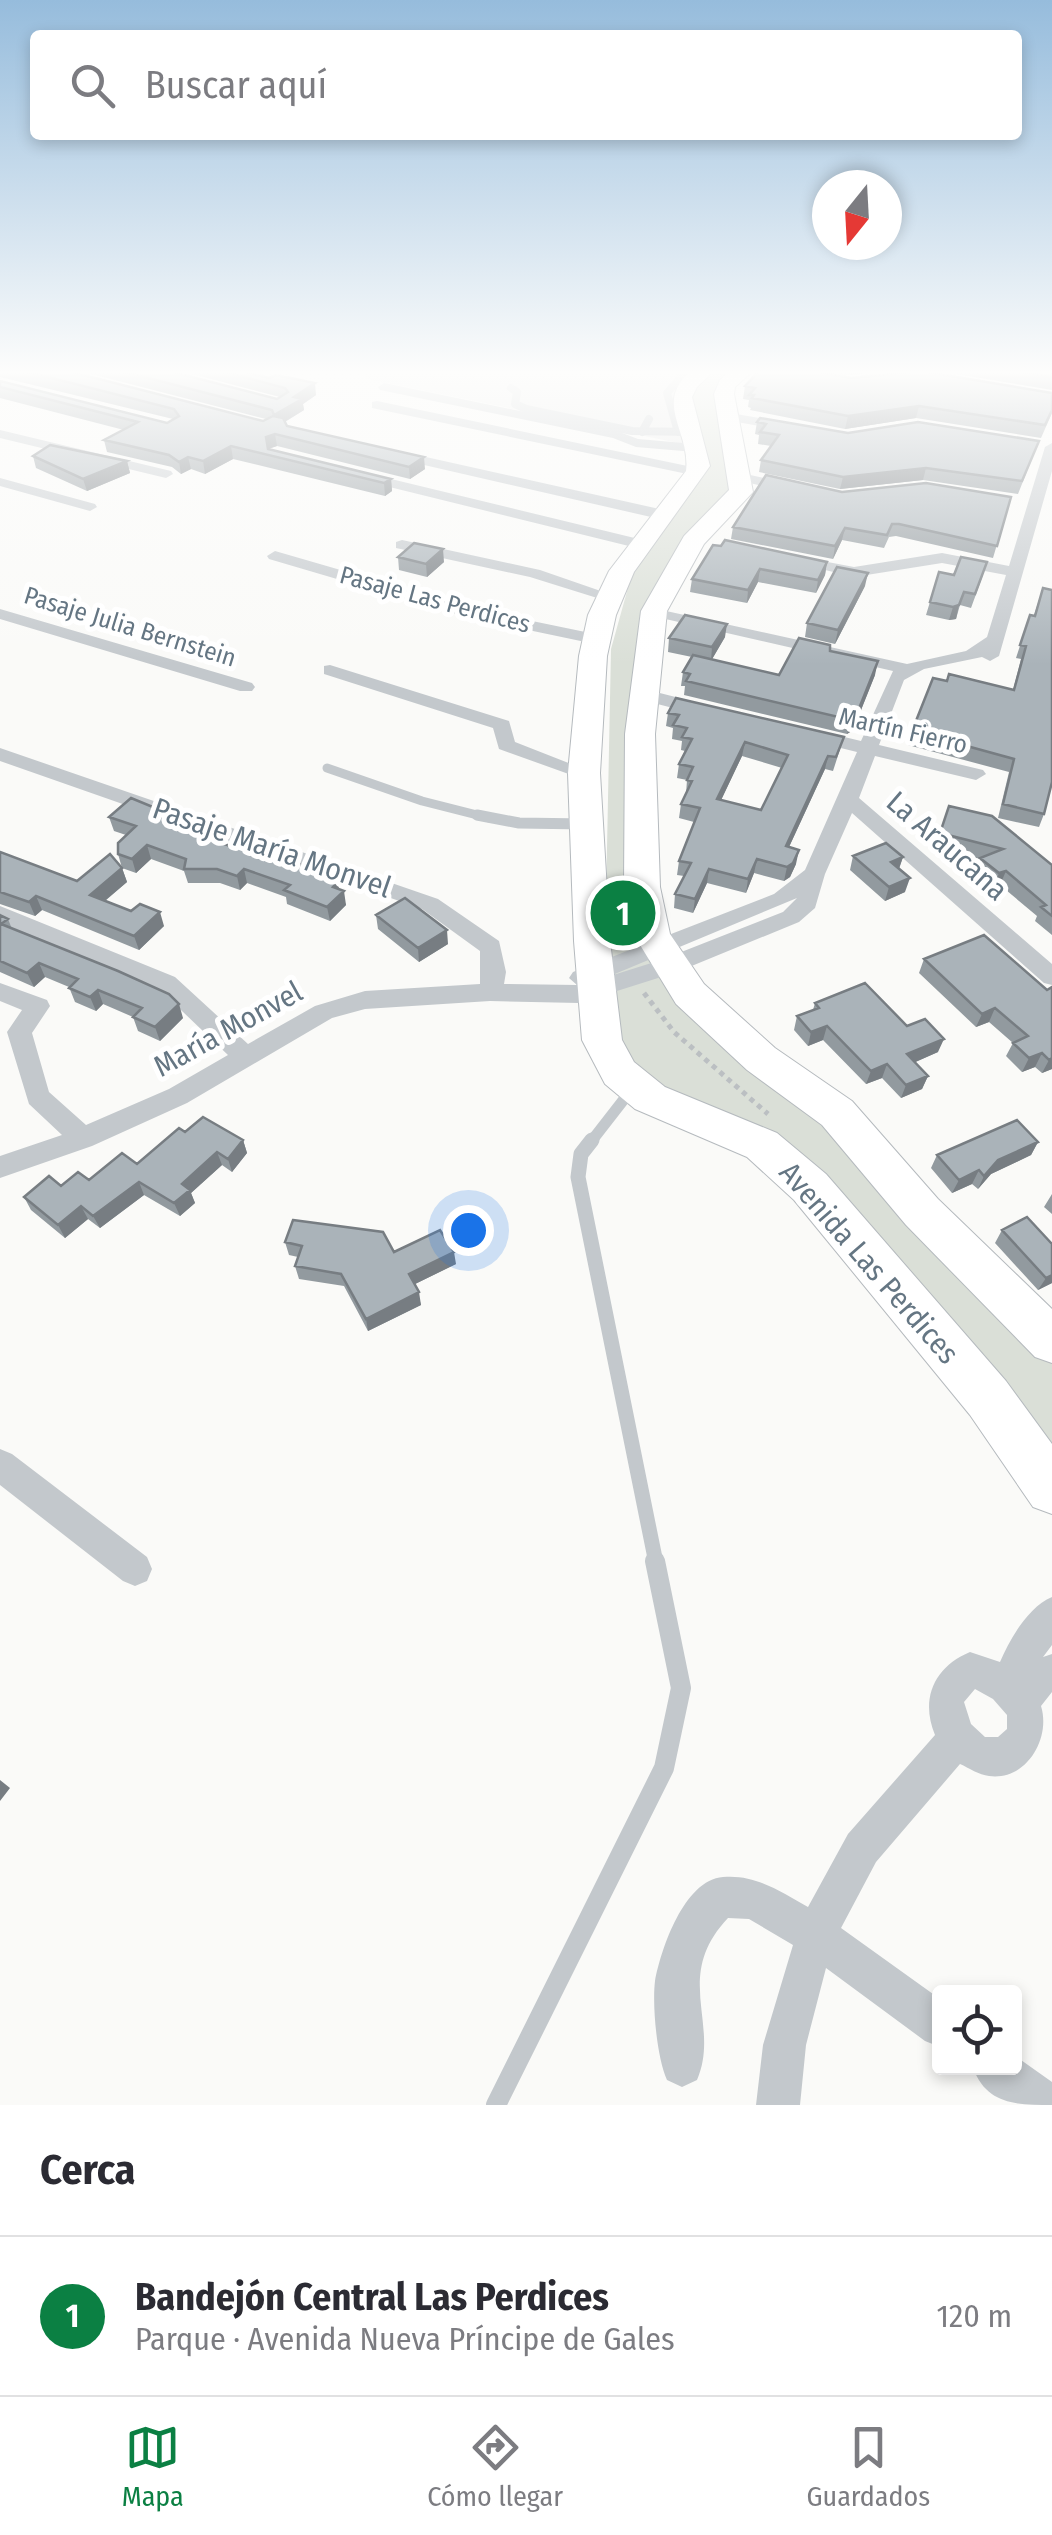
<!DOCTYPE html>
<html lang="es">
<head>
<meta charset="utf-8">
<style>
	:root { --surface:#fff; --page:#f2f2f3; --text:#2b2b33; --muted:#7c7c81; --line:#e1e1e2; --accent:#0b8043 }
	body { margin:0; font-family:"Fira Sans Condensed",sans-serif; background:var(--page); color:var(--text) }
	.controls { position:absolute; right:30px; bottom:30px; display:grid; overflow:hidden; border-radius:10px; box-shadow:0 5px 15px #0003 }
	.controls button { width:90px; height:90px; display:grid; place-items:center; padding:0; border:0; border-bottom:2px solid var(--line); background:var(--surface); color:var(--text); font:50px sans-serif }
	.compass { position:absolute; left:812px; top:170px; width:90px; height:90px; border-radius:50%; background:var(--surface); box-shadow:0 5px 15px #0003; rotate:198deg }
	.you { position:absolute; left:468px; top:1230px; width:35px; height:35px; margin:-25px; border:8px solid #fff; border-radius:50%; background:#1a73e8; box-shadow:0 0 0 15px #1a73e833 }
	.badge { display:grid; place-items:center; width:65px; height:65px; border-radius:50%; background:var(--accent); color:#fff; font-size:32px; font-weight:700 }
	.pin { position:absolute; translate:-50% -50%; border:5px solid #fff; box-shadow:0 2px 10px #0006 }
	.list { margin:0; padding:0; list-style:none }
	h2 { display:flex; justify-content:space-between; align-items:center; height:130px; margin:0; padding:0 40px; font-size:42px }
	h2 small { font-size:32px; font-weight:400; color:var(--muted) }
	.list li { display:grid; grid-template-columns:65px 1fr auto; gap:30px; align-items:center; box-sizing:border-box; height:160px; padding:0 40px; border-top:2px solid var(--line) }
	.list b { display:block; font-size:38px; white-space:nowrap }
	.list p { margin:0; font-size:32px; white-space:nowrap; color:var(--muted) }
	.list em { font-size:32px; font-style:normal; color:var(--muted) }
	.icon { flex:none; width:55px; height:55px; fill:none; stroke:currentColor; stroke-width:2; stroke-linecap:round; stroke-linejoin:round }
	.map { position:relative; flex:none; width:1052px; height:2105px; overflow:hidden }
	.search { position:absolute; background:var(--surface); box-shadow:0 5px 15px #0003; left:30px; right:30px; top:30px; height:110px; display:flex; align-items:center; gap:25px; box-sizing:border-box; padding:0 35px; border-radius:10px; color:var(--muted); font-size:38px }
	.sheet { height:290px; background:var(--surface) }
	nav { display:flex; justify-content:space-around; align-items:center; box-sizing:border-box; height:140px; border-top:2px solid var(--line); background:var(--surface); font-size:28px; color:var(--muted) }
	nav a { display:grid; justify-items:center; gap:5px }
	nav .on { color:var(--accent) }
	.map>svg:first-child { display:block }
</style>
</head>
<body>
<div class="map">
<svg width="1052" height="2105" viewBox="0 0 1052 2105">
	<rect width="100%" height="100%" fill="#fafaf8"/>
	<path fill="#e8e9e9" d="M373 370H696L675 392 688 445 363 378Z"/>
	<path fill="#dadfd7" d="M714 370H740L721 387 735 487 650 601 645 936 843 1121 1052 1343V1473L815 1176 624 1070 605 948 611 649 631 577 708 468 690 399 693 387Z"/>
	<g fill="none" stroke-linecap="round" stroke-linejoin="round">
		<g stroke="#b5babe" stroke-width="2">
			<path id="primary" d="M692 370H715L697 387 692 397 710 466 634 572 616 615 607 656 600 773 610 941 622 1040 634 1062 665 1087 777 1133 826 1174 1006 1381 1052 1444V1514L1033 1507 970 1415 794 1200 747 1157 635 1109 605 1084 582 1040 574 941 568 773 579 656 588 615 609 571 686 471C691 431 652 403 692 370Z
				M731 370H754L735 387 734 394 753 492 704 544 667 611 655 734 660 887 670 934 704 984 775 1048 852 1101 938 1199 1052 1309V1363L1035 1357 906 1225 822 1125 747 1070 676 1004 634 935 624 887 625 734 641 611 684 536 729 490 714 394 720 380Z"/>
		</g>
		<path stroke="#bbbfc2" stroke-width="5" stroke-dasharray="5 5" stroke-linecap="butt" d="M644 993 674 1032 768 1114"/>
		<path stroke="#c3c8cc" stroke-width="8" d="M511 388 517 392 515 404 526 409 632 431 692 432
			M642 432 649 419
			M678 432 667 393 680 378 700 374"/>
		<path stroke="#c3c8cc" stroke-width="9" d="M327 768 422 801 489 818"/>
		<path stroke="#c3c8cc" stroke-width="11" d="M477 815 519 823 586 824
			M590 1143 632 1089"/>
		<path stroke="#c3c8cc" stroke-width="15" d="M592 1140 581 1154 578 1177 656 1563"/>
		<path stroke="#c3c8cc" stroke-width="20" d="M496 2105 664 1768 681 1688 655 1561"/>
		<path fill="#c3c8cc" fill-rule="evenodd" d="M384 383 617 431 638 439 695 444 702 448 695 452 636 447 613 438 380 390 378 387Z
			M377 401 697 468 704 472 697 476 372 408V402Z
			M730 413 789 423 796 427 789 431 725 420V414Z
			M0 430 171 471 173 474 166 478 0 438Z
			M1052 443V471L999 656 990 661 982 657 924 669 904 680 879 745 983 770 986 774 976 780 875 756 859 798 1052 964V985L1044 983 852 813 825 874 815 908 799 922 677 972 579 1003 490 1001 365 1009 332 1018 187 1103 92 1146 0 1178V1156L62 1135 29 1104 7 1032 22 1010 0 1001V983L47 1000 50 1006 32 1033 49 1092 86 1125 169 1089 228 1055 159 989 0 923V906L175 977 248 1044 315 1006 365 991 480 984V951L422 909 0 761V748L438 899 499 941 506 972 504 984 577 985 569 978 573 972 774 894 805 870 857 752 804 739 801 735 811 729 861 741 893 671 648 615V607L907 664 966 651 987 637 1006 575 942 563 854 577 788 561 796 556 854 567 942 553 1009 566 1045 447ZM797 898 783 912 661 960 610 976Z
			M390 449 664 510 672 515 664 520 385 456V450Z
			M358 471 647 541 649 544 641 549 353 478V472Z
			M741 473 800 486 802 489 795 493 736 480 734 477Z
			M0 478 95 504 97 507 90 511 0 486Z
			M402 540 540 570 618 597 610 602 530 577 396 548V542Z
			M275 551 475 609 595 634 604 639 595 644 466 617 269 559 267 556Z
			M0 609 252 683 255 687 252 691H240L0 619Z
			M330 665 509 721 515 742 594 773 584 779 577 777 499 749 493 728 324 674V666Z
			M644 689 711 706 713 710 704 716 638 699 635 695Z
			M0 1449 12 1454 147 1557 152 1569 147 1581 135 1586 123 1581 0 1485Z
			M1052 1597V1645L1043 1657 1052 1654V1692L1041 1706C1051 1738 1027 1781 989 1776 979 1775 969 1768 960 1764L876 1862 841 1928 940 1999V2047L925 2041 826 1968 806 2045 800 2105H756L763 2045 793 1945 749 1919 728 1918C672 1977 721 2024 697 2080L682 2087 667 2080C657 2058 652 2006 655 1981 661 1949 684 1880 723 1877 756 1874 781 1892 808 1907L848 1834 935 1735C920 1699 934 1667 970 1652L1000 1662C1010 1639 1028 1607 1052 1597ZM975 1689 993 1699 1007 1715V1729L998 1737H985L971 1724 964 1702Z
			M1014 2055 1052 2082V2105C1017 2105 987 2105 973 2068H1014Z"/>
		<use href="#primary" fill="#fff" fill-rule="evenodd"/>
	</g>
	<path fill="#929a9f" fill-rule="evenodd" d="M0 370H64L263 421 266 419 76 370H166L277 399 280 397 177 370H238L316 395 303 404 304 410 285 422 287 426 425 469 410 479 277 446 268 449 391 479 392 491 385 496 233 459 205 474 191 469 181 474 172 467 107 452 104 440 124 430 0 398V381L167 423 173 419 0 377Z
		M760 370H897L849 375 810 371 851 378 1052 393V413L1041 438 916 418 845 429 750 410 751 408 748 407 749 400 743 399 745 386Z
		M932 370H1052V390Z
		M757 422 848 433 1039 441 1018 494 923 480 840 489 759 472 761 460 771 446 758 444 759 435 755 434Z
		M33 456 127 461 130 473 87 491 36 468Z
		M842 492 1011 497 993 558 896 536 889 537 884 548 842 540 833 559 731 539 733 527Z
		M713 545 827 562 825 575 816 593 758 582 747 603 690 592 692 579Z
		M398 557 444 562 427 577 399 570Z
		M939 572 954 575H983L971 608 960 605 956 619 949 620 926 615Z
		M865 586 835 644 805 637 807 623Z
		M1043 588 1044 814 1039 827 998 818 1009 772 908 745 912 731 947 681 1013 690 1021 659 1016 658 1030 615H1034Z
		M725 637 712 659 779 675 830 651 875 675 853 730 847 734 684 695 685 686H681L683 672 692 657 668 652 669 638Z
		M668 713 844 737 833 771 825 769 789 847 796 864 790 877 784 881 754 873 746 893 707 883 693 913 674 908 675 894 684 876 677 875 679 861 694 822 679 818 681 804 686 794 687 780 677 778 679 764 685 751 681 750 682 741 672 739 673 728 666 726ZM742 756 782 768 761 810 721 800Z
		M949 806 1052 865V935L1035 921 1037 916 1000 885 994 887 975 872 980 859 935 847Z
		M109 817 201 836 230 846 295 863 339 889 346 905 330 921 287 904 286 897 247 883 240 890 220 883H188L184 871 151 859 136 873 122 868 127 882 105 901 164 926 139 950 42 910 35 916 0 904V852L77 881 122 868 118 854 126 835 114 831Z
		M853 856 903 857 899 869 905 892 885 901 850 870Z
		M0 915 8 919 12 929 183 1018 160 1041 138 1031 133 1017 103 1004 96 1011 75 1002 69 987 45 977 34 987 0 972Z
		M376 915 448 944 419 962 378 929Z
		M924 959 1047 990 1052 1069 1042 1073 1035 1067 1022 1072 1006 1056 1013 1043 989 1022 976 1027 919 973Z
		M815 1003 907 1026 938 1052 915 1062 928 1076 922 1089 901 1098 882 1078 866 1084 823 1040 808 1046 794 1030 797 1016 813 1010Z
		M185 1132 243 1140 247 1153 232 1172 222 1165 191 1193 195 1203 180 1216 144 1195 100 1228 88 1219 65 1238 31 1210 24 1197 61 1186 89 1180 137 1164Z
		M1038 1142 1031 1155 991 1174 978 1189 972 1184 952 1193 931 1168 937 1155Z
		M1052 1194V1214L1044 1207Z
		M1002 1230 1052 1283 1038 1290 995 1243Z
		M285 1242 394 1252 456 1264 415 1284 421 1305 368 1331 344 1286 299 1279 295 1266 298 1257 289 1255Z"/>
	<path fill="#777d82" d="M850 370H897L849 375Z
		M315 383 316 395 303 404 304 410 276 427 274 415 294 397Z
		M919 406 916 418 845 429 848 416Z
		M275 434 277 446 268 449 266 437Z
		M231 446 233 459 205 474 203 461Z
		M188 457 191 469 181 474 179 462Z
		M424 457 425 469 410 479 409 467Z
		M127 461 130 473 87 491 83 479Z
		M926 468 923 480 840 489 843 477Z
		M391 479 392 491 385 496 384 483Z
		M845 528 842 540 833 559 835 546Z
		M443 549 444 562 427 577 426 564Z
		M827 562 825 575 816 593 818 580Z
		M760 569 758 582 747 603 748 590Z
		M868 573 865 586 835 644 838 630Z
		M959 605 956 619 949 620 953 607Z
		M727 624 725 637 711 661 712 647Z
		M878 661 875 675 853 730 847 734 851 720Z
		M745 742 742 756 715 813 717 799Z
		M828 756 825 769 783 860 786 846Z
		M199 826 202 840 191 832Z
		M147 845 151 859 136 873 132 859Z
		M799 850 796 864 790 877 784 881 787 867Z
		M903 857 898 871 891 862Z
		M757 859 754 873 746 893 748 879Z
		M122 868 127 882 95 909 90 895Z
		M244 869 247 883 240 890 237 876Z
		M709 869 707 883 693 913 695 899Z
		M1006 871 1000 885 994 887 999 873Z
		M910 878 905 892 885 901 889 887Z
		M338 882 340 895 344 891 346 905 330 921 327 907 333 887Z
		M36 896 42 910 35 916 29 902Z
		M160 912 164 926 139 950 134 936Z
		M447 930 448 944 419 962 418 948Z
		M39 963 45 977 34 987 27 973Z
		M98 990 103 1004 96 1011 90 997Z
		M179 1004 183 1018 160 1041 155 1027Z
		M995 1008 989 1022 976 1027 982 1014Z
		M827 1026 823 1040 808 1046 811 1032Z
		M944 1039 938 1052 902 1068 907 1054Z
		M1042 1053 1035 1067 1022 1072 1029 1058Z
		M1052 1058V1069L1042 1073 1049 1060Z
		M887 1064 882 1078 866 1084 871 1071Z
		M928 1076 922 1089 901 1098 906 1085Z
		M243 1140 247 1153 232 1172 228 1159Z
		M1038 1142 1031 1155 991 1174 978 1189 984 1176 998 1160Z
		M217 1152 222 1165 191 1193 195 1203 180 1216 174 1203 182 1184Z
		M979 1170 972 1184 952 1193 959 1180Z
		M139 1182 144 1195 100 1228 93 1216Z
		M81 1206 88 1219 65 1238 58 1225Z
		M454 1252 456 1264 411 1286 409 1274Z
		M1052 1275V1283L1038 1290 1046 1278Z
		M419 1292 421 1305 368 1331 366 1319Z
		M0 1780 10 1788 0 1801Z"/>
	<path fill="#aab3b9" stroke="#777d82" stroke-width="2.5" fill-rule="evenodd" d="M20 370H64L263 421 273 416 283 418 287 426 424 457 409 467 275 434 266 437 268 449 391 479 384 483 231 446 203 461 188 457 179 462 169 455 104 440 138 422 0 387V381L167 423 179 416 174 409Z
		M117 370H165L277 399 288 392 285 388 218 370H238L269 378 276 375 315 383 294 397 302 399 274 415 272 410Z
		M760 370H809L851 378 921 371 1052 393V410L1045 425 919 406 848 416 752 398 754 395H749L755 388 745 386Z
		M1010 370H1052V377Z
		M760 418 848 433 918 422 1039 441 1022 481 926 468 843 477 761 460 779 435 760 432 766 424 757 422Z
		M50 445 127 461 83 479 33 456Z
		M766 475 842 492 926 483 1011 497 997 546 899 524H892L887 535 845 528 835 546 733 527Z
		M725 540 827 562 818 580 760 569 748 590 692 579 713 545 721 546Z
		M414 543 443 549 426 564 398 557Z
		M961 557 987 562 975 594 964 592 959 605 953 607 930 602 939 572 954 575Z
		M837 567 868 573 838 630 807 623Z
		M1043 588 1052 590V782L1044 814 1003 804 1014 759 912 731 933 678 947 681 949 674 1014 690 1026 646 1020 645 1030 615 1035 616Z
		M685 615 727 624 712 647 669 638Z
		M799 638 830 645V651L878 661 856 716 851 720 686 681 690 674 683 672 693 655 779 675Z
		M676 698 844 737 836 757 828 756 786 846 799 850 793 863 787 867 757 859 748 879 709 869 695 899 675 894 691 863 679 861 700 808 681 804 692 781 687 780 693 767 679 764 692 739 682 737 687 728 673 725 679 715 668 713ZM745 742 788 755 761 810 717 799Z
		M131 798 199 826 191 832 230 846H255L295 859 292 861 338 882 333 887 344 891 327 907 284 890 290 885 244 869 237 876 217 869H184L186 859 147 845 132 859 118 854V843L136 826 109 817Z
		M949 806 992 816 1052 865V916L1041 907 1046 905 1006 871 999 873 980 858 1003 849 940 833Z
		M886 843 903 857 891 862 910 878 889 887 853 856Z
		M0 852 77 881 110 854 122 868 90 895 131 911 140 904 160 912 134 936 36 896 29 902 0 892Z
		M405 898 447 930 418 948 376 915Z
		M0 915 8 919 1 924 118 971 169 994 179 1004 155 1027 133 1017 142 1008 98 990 90 997 69 988 78 979 39 963 27 973 0 961Z
		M984 935 1047 990 1052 987V1058L1049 1060 1042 1053 1029 1058 1013 1043 1028 1036 995 1008 982 1014 924 959Z
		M865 983 907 1026 925 1019 944 1039 907 1054 928 1076 906 1085 887 1064 871 1071 827 1026 811 1032 797 1016 819 1008 815 1003Z
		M203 1117 243 1140 228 1159 217 1152 182 1184 190 1190 174 1203 139 1182 93 1216 81 1206 58 1225 24 1197 49 1176 61 1186 78 1172 89 1180 122 1153 137 1164 179 1128 185 1132Z
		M1017 1120 1038 1142 998 1160 984 1176 979 1170 959 1180 937 1155Z
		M1027 1217 1052 1244V1275L1046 1278 1002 1230Z
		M293 1220 383 1232 394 1252 440 1230 454 1252 409 1274 419 1292 366 1319 341 1274 295 1266 302 1246 285 1242Z"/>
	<linearGradient id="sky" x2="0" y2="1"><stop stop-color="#96bcdc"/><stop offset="0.56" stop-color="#fdfdfc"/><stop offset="1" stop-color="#fdfdfc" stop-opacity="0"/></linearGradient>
	<rect width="1052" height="665" fill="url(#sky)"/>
	<g text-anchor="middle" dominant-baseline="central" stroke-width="10" stroke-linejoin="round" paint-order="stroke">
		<g font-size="25" fill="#657683" stroke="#fff">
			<text transform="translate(435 600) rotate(15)">Pasaje Las Perdices</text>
			<text transform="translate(130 627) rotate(17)">Pasaje Julia Bernstein</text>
			<text transform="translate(903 731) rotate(13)">Martín Fierro</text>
		</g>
		<g font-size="30" fill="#657683" stroke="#fff">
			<text transform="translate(947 846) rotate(41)">La Araucana</text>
			<text transform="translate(272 848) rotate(19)">Pasaje María Monvel</text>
			<text transform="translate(228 1029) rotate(-29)">María Monvel</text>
			<text transform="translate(869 1263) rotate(49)">Avenida Las Perdices</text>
		</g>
	</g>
</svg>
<div class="controls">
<button><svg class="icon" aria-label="locate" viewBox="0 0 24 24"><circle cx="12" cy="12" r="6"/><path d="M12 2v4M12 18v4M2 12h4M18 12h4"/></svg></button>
</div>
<svg class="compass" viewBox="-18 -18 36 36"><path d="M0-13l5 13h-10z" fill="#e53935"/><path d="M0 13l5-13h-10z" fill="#7c7c81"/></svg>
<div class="you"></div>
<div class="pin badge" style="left:623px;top:913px">1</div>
<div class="search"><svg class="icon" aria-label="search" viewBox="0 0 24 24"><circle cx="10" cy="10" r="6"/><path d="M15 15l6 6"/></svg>Buscar aquí</div>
</div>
<section class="sheet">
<h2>Cerca<small></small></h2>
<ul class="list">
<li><span class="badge">1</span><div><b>Bandejón Central Las Perdices</b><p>Parque · Avenida Nueva Príncipe de Gales</p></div><em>120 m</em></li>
</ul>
</section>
<nav>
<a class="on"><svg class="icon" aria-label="map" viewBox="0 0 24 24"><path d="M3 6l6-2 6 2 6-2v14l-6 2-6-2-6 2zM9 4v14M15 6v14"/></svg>Mapa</a>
<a><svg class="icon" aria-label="directions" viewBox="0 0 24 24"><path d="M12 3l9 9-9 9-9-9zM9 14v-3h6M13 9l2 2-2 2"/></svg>Cómo llegar</a>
<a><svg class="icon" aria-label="saved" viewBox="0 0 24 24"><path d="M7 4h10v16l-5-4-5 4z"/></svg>Guardados</a>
</nav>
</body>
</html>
